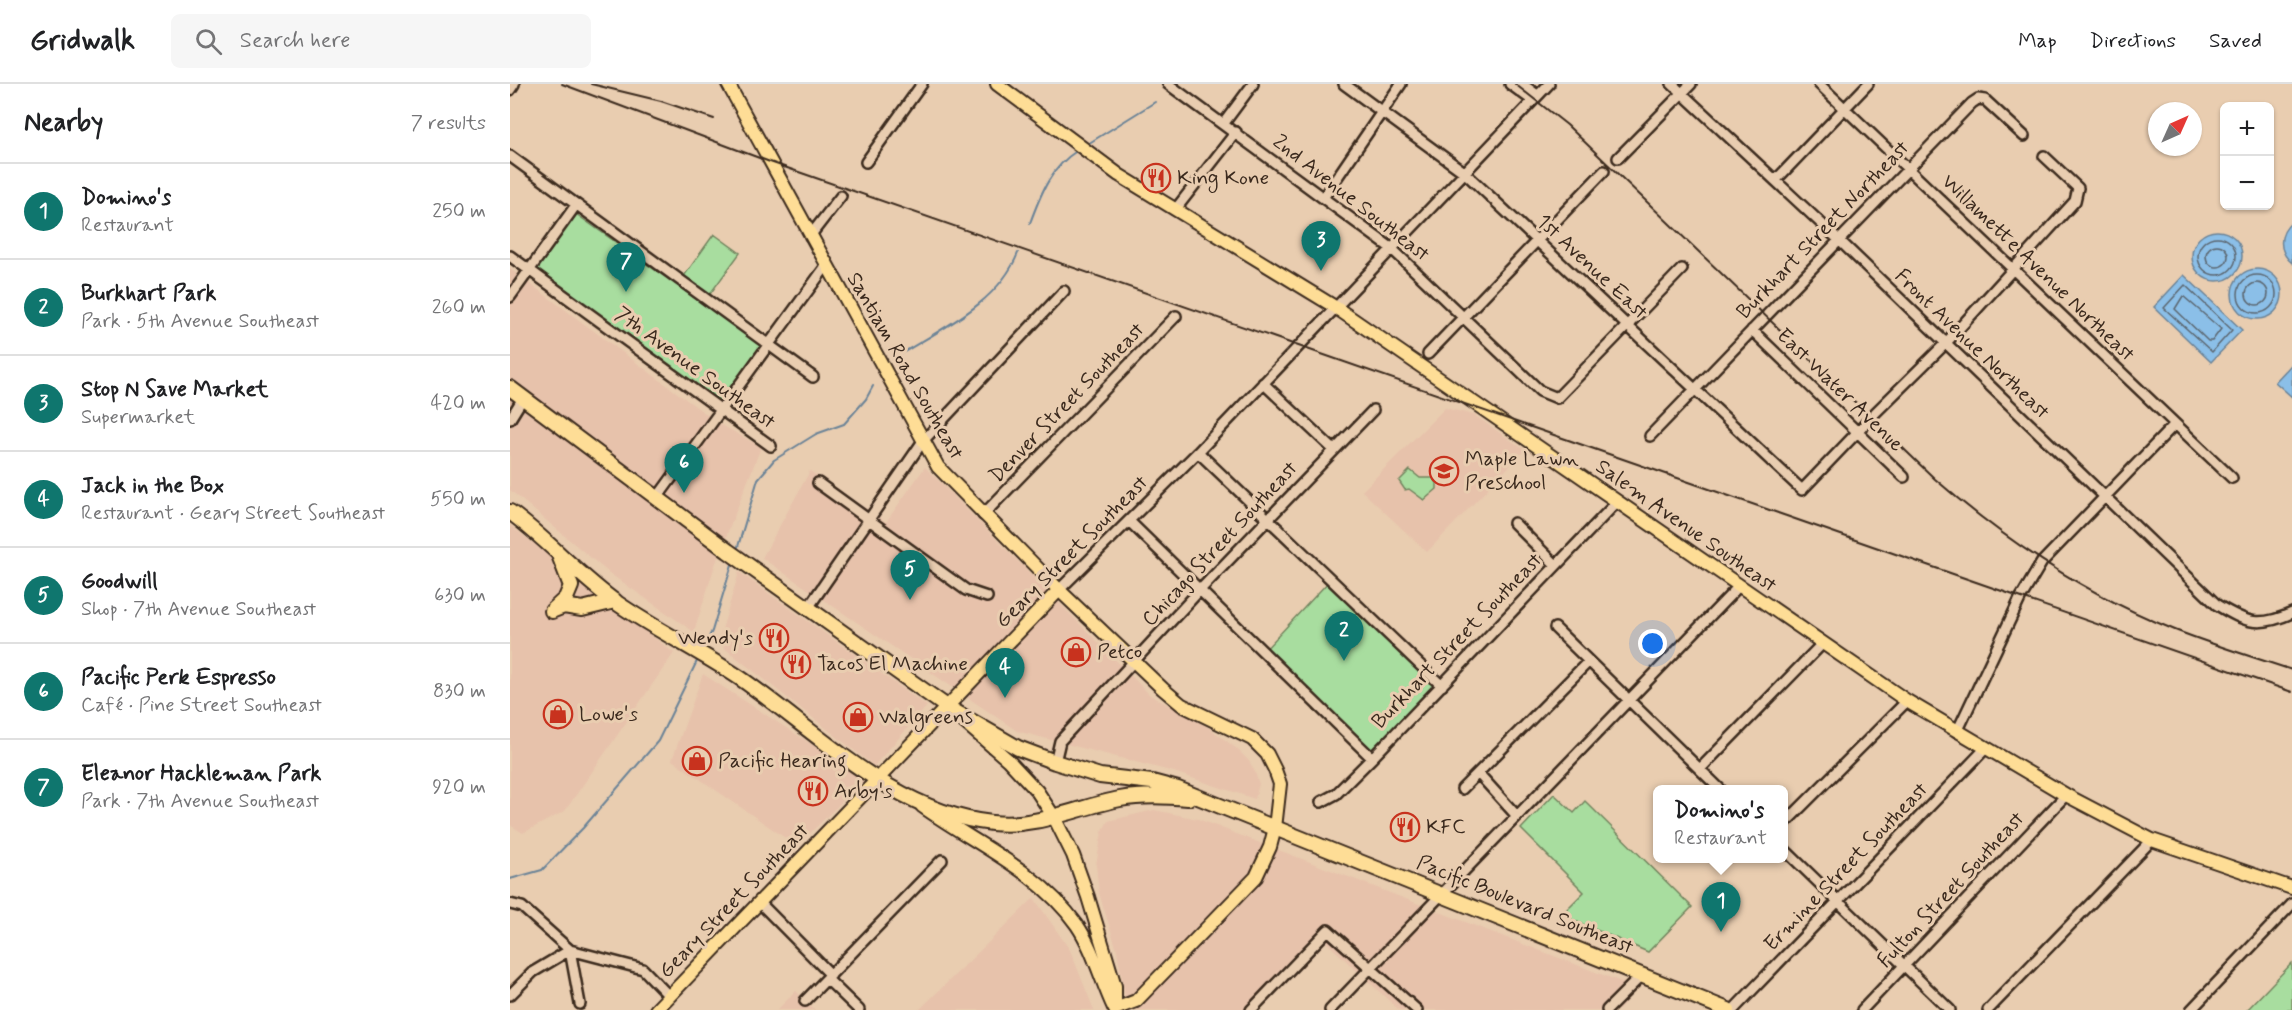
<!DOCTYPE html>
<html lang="en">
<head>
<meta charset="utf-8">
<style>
	:root { --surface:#fff; --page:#f6f6f6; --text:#202124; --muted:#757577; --line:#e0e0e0; --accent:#0f766e }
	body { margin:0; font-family:Mynerve,sans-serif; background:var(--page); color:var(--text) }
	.controls { position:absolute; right:18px; top:18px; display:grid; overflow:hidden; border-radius:9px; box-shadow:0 2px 4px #0004 }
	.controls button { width:54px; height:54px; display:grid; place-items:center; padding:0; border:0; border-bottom:2px solid var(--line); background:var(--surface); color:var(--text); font:30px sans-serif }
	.compass { position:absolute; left:1638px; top:18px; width:54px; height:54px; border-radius:50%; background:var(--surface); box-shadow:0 2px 4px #0004; rotate:45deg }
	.you { position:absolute; left:1143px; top:560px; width:21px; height:21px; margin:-15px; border:4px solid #fff; border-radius:50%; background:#1a73e8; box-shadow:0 0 0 9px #1a73e833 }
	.badge { display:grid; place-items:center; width:39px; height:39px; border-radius:50%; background:var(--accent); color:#fff; font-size:20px; font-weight:700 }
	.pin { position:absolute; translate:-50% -50px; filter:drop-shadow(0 2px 3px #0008) }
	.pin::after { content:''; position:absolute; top:32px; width:21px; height:18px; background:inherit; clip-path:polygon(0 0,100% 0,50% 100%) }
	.popup { position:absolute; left:1143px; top:701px; width:135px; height:78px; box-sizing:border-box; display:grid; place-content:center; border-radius:9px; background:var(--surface); filter:drop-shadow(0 2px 4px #0005); font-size:20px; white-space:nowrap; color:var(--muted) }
	.popup b { font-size:22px; color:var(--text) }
	.popup::after { content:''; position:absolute; left:50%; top:100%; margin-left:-12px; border:12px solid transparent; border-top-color:var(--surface) }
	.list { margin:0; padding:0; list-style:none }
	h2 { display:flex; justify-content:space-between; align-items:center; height:78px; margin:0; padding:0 24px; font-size:26px }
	h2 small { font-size:20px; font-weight:400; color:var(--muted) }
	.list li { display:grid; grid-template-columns:39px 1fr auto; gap:18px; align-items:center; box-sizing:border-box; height:96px; padding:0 24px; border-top:2px solid var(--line) }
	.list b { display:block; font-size:22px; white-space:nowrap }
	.list p { margin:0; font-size:20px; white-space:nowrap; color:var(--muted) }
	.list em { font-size:20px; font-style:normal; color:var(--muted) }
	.icon { flex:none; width:33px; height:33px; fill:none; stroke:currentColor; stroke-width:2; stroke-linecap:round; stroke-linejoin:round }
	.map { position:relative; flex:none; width:1782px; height:926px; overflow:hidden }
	header { display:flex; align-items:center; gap:36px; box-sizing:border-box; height:84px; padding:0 30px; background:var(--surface); border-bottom:2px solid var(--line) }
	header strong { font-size:28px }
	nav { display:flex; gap:33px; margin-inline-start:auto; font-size:21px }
	.search { width:420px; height:54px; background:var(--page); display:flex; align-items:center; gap:15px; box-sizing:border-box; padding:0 21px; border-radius:9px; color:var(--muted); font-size:22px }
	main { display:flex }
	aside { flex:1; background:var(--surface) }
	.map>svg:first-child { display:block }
</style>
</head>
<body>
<header>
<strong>Gridwalk</strong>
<div class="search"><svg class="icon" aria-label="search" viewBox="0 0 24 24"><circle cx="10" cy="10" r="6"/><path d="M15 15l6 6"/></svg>Search here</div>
<nav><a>Map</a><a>Directions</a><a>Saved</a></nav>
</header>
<main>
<aside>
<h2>Nearby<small>7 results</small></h2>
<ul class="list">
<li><span class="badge">1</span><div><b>Domino's</b><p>Restaurant</p></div><em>250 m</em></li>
<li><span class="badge">2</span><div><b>Burkhart Park</b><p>Park · 5th Avenue Southeast</p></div><em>260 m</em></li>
<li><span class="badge">3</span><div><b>Stop N Save Market</b><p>Supermarket</p></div><em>420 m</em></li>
<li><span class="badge">4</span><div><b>Jack in the Box</b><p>Restaurant · Geary Street Southeast</p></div><em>550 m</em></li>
<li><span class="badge">5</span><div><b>Goodwill</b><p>Shop · 7th Avenue Southeast</p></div><em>630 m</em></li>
<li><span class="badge">6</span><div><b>Pacific Perk Espresso</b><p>Café · Pine Street Southeast</p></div><em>830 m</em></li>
<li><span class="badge">7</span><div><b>Eleanor Hackleman Park</b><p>Park · 7th Avenue Southeast</p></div><em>920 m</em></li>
</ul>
</aside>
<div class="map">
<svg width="1782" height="926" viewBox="0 0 1782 926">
	<rect width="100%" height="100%" fill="#e9cdb0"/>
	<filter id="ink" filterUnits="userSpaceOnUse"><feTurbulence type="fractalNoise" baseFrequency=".0167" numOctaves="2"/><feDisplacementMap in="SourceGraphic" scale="12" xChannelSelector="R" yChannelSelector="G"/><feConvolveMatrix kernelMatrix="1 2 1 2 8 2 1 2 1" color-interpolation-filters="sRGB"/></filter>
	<g filter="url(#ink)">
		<path fill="#e7c2ab" d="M0 185 208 339 251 363 205 481 184 548 99 489 0 406Z
			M935 324 964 331 1015 366 917 468 852 407Z
			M415 383 640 611 698 643 727 665 739 677 745 688 749 700 745 715 664 688 507 647 252 474 300 387 376 438Z
			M0 441 164 569 55 727 13 749 0 741Z
			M229 488 417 622 364 682 208 559Z
			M193 590 355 695 287 762 162 676Z
			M644 726 688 735 1127 904 1109 926H889L816 858 750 926H617L607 866 589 809 586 781 592 748 598 737Z
			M524 814 560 866 584 926H409Z
			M286 907 305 926H267Z"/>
		<path fill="#a8dd9f" stroke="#72845e" stroke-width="1.5" d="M66 130 251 261 210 318 25 186Z
			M204 150 230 169 200 210 174 192Z
			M900 386 910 394H923L927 399V405L914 416 899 405 895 406 889 397Z
			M821 495 932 602 862 674 753 568Z
			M1044 710 1064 729 1075 717 1182 823 1138 868 1051 831 1074 808 1011 745Z
			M1782 879V926H1737Z"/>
		<path fill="#8bbfe8" stroke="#6b8397" stroke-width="1.5" d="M1782 138V179C1768 167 1768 150 1782 138Z
			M1682 172a25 25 0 1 1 50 0a25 25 0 1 1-50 0Z
			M1722 210a25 25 0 1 1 50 0a25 25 0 1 1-50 0Z
			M1674 191 1732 246 1701 278 1644 223Z
			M1782 280V313L1765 298Z"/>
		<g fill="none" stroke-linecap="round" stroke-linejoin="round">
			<path stroke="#5b666f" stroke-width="1.5" d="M1688 172a19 19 0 1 1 38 0a19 19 0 1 1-38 0Z
				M1696 172a11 11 0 1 1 22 0a11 11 0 1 1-22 0Z
				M1728 210a19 19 0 1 1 38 0a19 19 0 1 1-38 0Z
				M1736 210a11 11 0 1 1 22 0a11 11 0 1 1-22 0Z
				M1675 201 1722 246 1702 268 1654 224Z
				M1673 212 1711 245 1702 257H1698L1665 225Z"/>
			<path stroke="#6b8397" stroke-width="2" d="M576 61 645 18
				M520 139C531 109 541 83 568 66
				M383 275C426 247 488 221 508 169
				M227 466 248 395 264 376 306 350 334 340 356 315 363 302
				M193 565 202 547 223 477
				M0 795 32 786 73 744 148 657 189 573"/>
			<g stroke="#3b2a1e" stroke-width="14">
				<path id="minor" d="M658 0 881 164 1030 307 1047 314 1172 185
					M834 0 954 88 1292 406 1359 336
					M1000 0 1022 16
					M1012 0 1027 11
					M1162 0 1329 156 1707 521C1737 539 1749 544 1782 529
					M1309 0 1722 394
					M0 6 4 0
					M714 39 743 0
					M0 72 303 293
					M1108 74 1181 0
					M356 78 412 0
					M1266 96 1358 0
					M813 114 891 0
					M665 126 726 48
					M300 152 331 112
					M0 172 261 362
					M0 213 66 121
					M1242 246 1394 393
					M918 270 1094 87
					M753 299 824 366
					M1365 329 1435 260 1565 117 1568 104 1534 72
					M0 335 13 314
					M1140 352 1462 19 1468 15 1475 16 1514 52
					M688 368 932 602
					M308 399 456 506 477 513
					M147 414 316 182
					M473 431 666 232
					M619 437 862 674
					M1004 439 1046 481
					M549 506 688 368 1039 0
					M298 524 413 357 554 207
					M1045 544 1211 706
					M1447 648 1510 515 1532 478 1665 340
					M545 678 550 657 690 506 863 326
					M1190 685 1312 560
					M968 689 1006 731
					M952 705 1078 578
					M811 718 826 710 862 674 1107 418
					M1274 740 1397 617
					M1274 765 1440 926
					M249 818 321 891
					M0 820 12 823 60 866 133 885 159 912
					M317 895 349 926
					M0 911 23 888 60 866 70 920
					M295 917 432 776
					M741 926 818 846 907 926
					M820 926 1229 502
					M1097 926 1132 891
					M1223 926 1475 665
					M1352 926 1556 711
					M1478 926 1642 756
					M1681 926 1782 820"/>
			</g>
			<g stroke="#3b2a1e" stroke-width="16">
				<path id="major" d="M218 0 428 383 549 506 653 605 672 621 742 655 757 670 765 686 770 700 765 744 760 763 746 793 626 917 605 925
					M487 0 609 91 825 223 1397 617 1556 711 1642 756 1782 804
					M446 631 498 676 527 707 544 733 563 771 578 813 605 902V926
					M412 722C465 760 528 786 567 841 584 866 591 897 604 924
					M146 926 549 506"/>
			</g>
			<g stroke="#3b2a1e" stroke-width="18">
				<path id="highway" d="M0 304 218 467 437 623 508 664 545 678 590 692 642 698 668 705 1218 926
					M0 428C37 455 69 492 107 519 146 546 190 567 230 594 308 648 384 729 482 739 527 744 568 723 610 715 632 711 656 712 678 714
					M44 526 54 522 72 525 105 517
					M42 527 56 514 61 502 49 471"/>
			</g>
			<use href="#minor" stroke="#e9cdb0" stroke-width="9"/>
			<use href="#major" stroke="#fedd96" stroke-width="12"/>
			<use href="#highway" stroke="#fedd96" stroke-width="14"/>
			<path stroke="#3b2a1e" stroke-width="2" d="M52 0 260 78 1782 608
				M81 0 151 17 204 35
				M1005 0 1057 41 1425 395C1497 458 1575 510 1665 546 1703 561 1743 573 1782 586"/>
		</g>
	</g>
	<defs>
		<g id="restaurant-ring" transform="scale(1.5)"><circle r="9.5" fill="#e9cdb0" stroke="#c8321e" stroke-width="1.5"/><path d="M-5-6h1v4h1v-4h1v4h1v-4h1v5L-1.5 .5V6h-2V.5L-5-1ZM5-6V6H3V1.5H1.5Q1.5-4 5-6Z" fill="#c8321e"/></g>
		<g id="school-ring" transform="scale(1.5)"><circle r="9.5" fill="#e9cdb0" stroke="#c8321e" stroke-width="1.5"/><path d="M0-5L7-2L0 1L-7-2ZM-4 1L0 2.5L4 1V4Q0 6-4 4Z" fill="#c8321e"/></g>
		<g id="shop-ring" transform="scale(1.5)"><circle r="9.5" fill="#e9cdb0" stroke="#c8321e" stroke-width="1.5"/><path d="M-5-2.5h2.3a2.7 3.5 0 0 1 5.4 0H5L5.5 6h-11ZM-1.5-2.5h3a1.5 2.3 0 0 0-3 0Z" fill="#c8321e"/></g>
	</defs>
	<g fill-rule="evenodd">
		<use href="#restaurant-ring" x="646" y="94"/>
		<use href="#school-ring" x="934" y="387"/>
		<use href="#restaurant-ring" x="264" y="554"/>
		<use href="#shop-ring" x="566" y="568"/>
		<use href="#restaurant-ring" x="286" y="580"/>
		<use href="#shop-ring" x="48" y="630"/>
		<use href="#shop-ring" x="348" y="633"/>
		<use href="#shop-ring" x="187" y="677"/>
		<use href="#restaurant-ring" x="303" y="707"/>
		<use href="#restaurant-ring" x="895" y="743"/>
	</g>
	<g text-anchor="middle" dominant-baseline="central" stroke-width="6" stroke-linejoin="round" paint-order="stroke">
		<g font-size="21" fill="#3b2a1e" stroke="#e9cdb0" text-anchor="start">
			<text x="667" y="94">King Kone</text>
			<text x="955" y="375">Maple Lawn<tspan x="955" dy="24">Preschool</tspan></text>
			<text x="243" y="554" text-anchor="end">Wendy's</text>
			<text x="587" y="568">Petco</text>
			<text x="307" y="580">Tacos El Machine</text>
			<text x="69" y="630">Lowe's</text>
			<text x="369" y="633">Walgreens</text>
			<text x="208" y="677">Pacific Hearing</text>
			<text x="324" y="707">Arby's</text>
			<text x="916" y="743">KFC</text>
		</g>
		<g font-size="21" fill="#3b2a1e" stroke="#e9cdb0">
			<text transform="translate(841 114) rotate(38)">2nd Avenue Southeast</text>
			<text transform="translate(1313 146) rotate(-46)">Burkhart Street Northeast</text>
			<text transform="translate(1082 183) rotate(43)">1st Avenue East</text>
			<text transform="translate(1528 184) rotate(44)">Willamette Avenue Northeast</text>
			<text transform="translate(1462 260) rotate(44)">Front Avenue Northeast</text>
			<text transform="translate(395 282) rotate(60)">Santiam Road Southeast</text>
			<text transform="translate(185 284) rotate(36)">7th Avenue Southeast</text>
			<text transform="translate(1330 306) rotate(44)">East Water Avenue</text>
			<text transform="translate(557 319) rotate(-46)">Denver Street Southeast</text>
			<text transform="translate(1176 442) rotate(35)">Salem Avenue Southeast</text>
			<text transform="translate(710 460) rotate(-47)">Chicago Street Southeast</text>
			<text transform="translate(562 468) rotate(-45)">Geary Street Southeast</text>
			<text transform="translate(947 557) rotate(-46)">Burkhart Street Southeast</text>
			<text transform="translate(1336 783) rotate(-46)">Ermine Street Southeast</text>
			<text transform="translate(1441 806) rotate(-47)">Fulton Street Southeast</text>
			<text transform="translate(224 817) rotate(-46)">Geary Street Southeast</text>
			<text transform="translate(1015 821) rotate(22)">Pacific Boulevard Southeast</text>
		</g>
	</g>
</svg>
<div class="controls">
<button>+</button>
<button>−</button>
</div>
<svg class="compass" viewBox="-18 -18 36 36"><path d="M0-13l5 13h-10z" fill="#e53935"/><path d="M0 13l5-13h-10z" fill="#757577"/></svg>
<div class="you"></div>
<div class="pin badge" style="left:1211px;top:848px">1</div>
<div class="popup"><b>Domino's</b>Restaurant</div>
<div class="pin badge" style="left:834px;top:577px">2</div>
<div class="pin badge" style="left:811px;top:187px">3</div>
<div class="pin badge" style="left:495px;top:614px">4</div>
<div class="pin badge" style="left:400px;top:516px">5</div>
<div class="pin badge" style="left:174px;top:409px">6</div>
<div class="pin badge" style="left:116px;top:208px">7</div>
</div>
</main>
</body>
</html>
